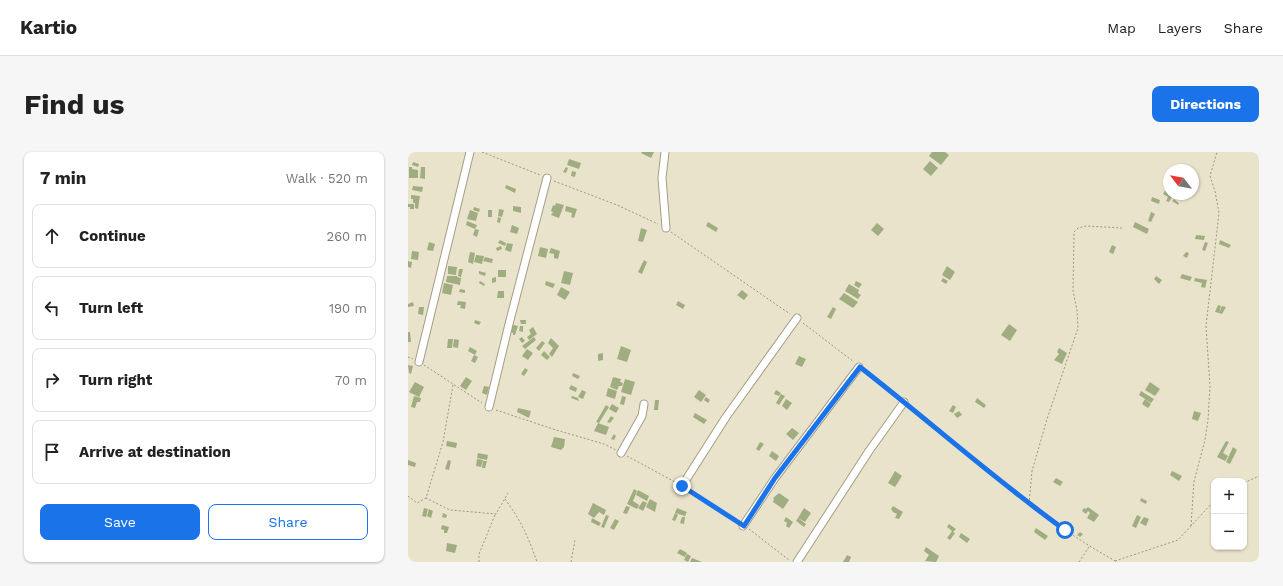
<!DOCTYPE html>
<html lang="en">
<head>
<meta charset="utf-8">
<style>
	:root { --surface:#fff; --page:#f6f6f6; --text:#222; --muted:#767676; --line:#e0e0e0; --accent:#1a73e8 }
	body { margin:0; font-family:"Work Sans",sans-serif; background:var(--page); color:var(--text) }
	.controls { position:absolute; right:12px; bottom:12px; display:grid; overflow:hidden; border-radius:8px; box-shadow:0 1px 3px #0004 }
	.controls button { width:36px; height:36px; display:grid; place-items:center; padding:0; border:0; border-bottom:1px solid var(--line); background:var(--surface); color:var(--text); font:20px sans-serif }
	.compass { position:absolute; left:755px; top:12px; width:36px; height:36px; border-radius:50%; background:var(--surface); box-shadow:0 1px 3px #0004; rotate:301deg }
	.stop { position:absolute; width:12px; height:12px; margin:-9px; border:3px solid #1a73e8; border-radius:50%; background:#fff }
	.stop.end { background:#1a73e8; border-color:#fff; box-shadow:0 1px 4px #0008 }
	.list { margin:0; padding:0; list-style:none }
	h2 { display:flex; justify-content:space-between; align-items:center; height:52px; margin:0; padding:0 16px; font-size:17px }
	h2 small { font-size:13px; font-weight:400; color:var(--muted) }
	.list li { display:grid; grid-template-columns:26px 1fr auto; gap:12px; align-items:center; box-sizing:border-box; height:64px; margin:0 8px 8px; padding:0 8px; border:1px solid var(--line); border-radius:8px }
	.list b { display:block; font-size:15px; white-space:nowrap }
	.list em { font-size:13px; font-style:normal; color:var(--muted) }
	.actions { display:flex; gap:8px; padding:12px 16px }
	.actions a { flex:1; padding:9px 0; border:1px solid var(--accent); border-radius:8px; text-align:center; font-size:14px; color:var(--accent) }
	.actions .main { background:var(--accent); color:#fff }
	.icon { flex:none; width:22px; height:22px; fill:none; stroke:currentColor; stroke-width:2; stroke-linecap:round; stroke-linejoin:round }
	.map { position:relative; flex:none; width:851px; height:410px; overflow:hidden; border-radius:8px }
	header { display:flex; align-items:center; gap:24px; box-sizing:border-box; height:56px; padding:0 20px; background:var(--surface); border-bottom:1px solid var(--line) }
	header strong { font-size:19px }
	nav { display:flex; gap:22px; margin-inline-start:auto; font-size:14px }
	.intro { display:flex; align-items:center; justify-content:space-between; box-sizing:border-box; height:96px; padding:0 24px }
	h1 { margin:0; font-size:28px }
	.button { padding:10px 18px; border-radius:8px; background:var(--accent); color:#fff; font-size:14px; font-weight:700 }
	main { display:flex; gap:24px; padding:0 24px }
	aside { flex:1; background:var(--surface); border-radius:8px; box-shadow:0 1px 3px #0004 }
	.map>svg:first-child { display:block }
</style>
</head>
<body>
<header>
<strong>Kartio</strong>
<nav><a>Map</a><a>Layers</a><a>Share</a></nav>
</header>
<div class="intro"><h1>Find us</h1><a class="button">Directions</a></div>
<main>
<aside>
<h2>7 min<small>Walk · 520 m</small></h2>
<ul class="list">
<li><svg class="icon" aria-label="ahead" viewBox="0 0 24 24"><path d="M12 20V5M6 11l6-6 6 6"/></svg><div><b>Continue</b></div><em>260 m</em></li>
<li><svg class="icon" aria-label="left" viewBox="0 0 24 24"><path d="M17 20v-9H6M10 6l-5 5 5 5"/></svg><div><b>Turn left</b></div><em>190 m</em></li>
<li><svg class="icon" aria-label="right" viewBox="0 0 24 24"><path d="M7 20v-9h11M14 6l5 5-5 5"/></svg><div><b>Turn right</b></div><em>70 m</em></li>
<li><svg class="icon" aria-label="arrive" viewBox="0 0 24 24"><path d="M6 21V4h12l-3 4 3 4H6"/></svg><div><b>Arrive at destination</b></div></li>
</ul>
<div class="actions"><a class="main">Save</a><a>Share</a></div>
</aside>
<div class="map">
<svg width="851" height="410" viewBox="0 0 851 410">
	<rect width="100%" height="100%" fill="#eae3cb"/>
	<path fill="#a0ad81" d="M234 0H246L243 6 233 1Z
		M524 0H537L541 3 533 13 521 4Z
		M161 7 173 11 171 17 159 13Z
		M522 9 530 16 523 24 515 17Z
		M5 10 11 12 10 15 4 13Z
		M1 15H4V17L10 18V26H1Z
		M13 15H17V27L12 26Z
		M158 15 160 16 158 21 155 20Z
		M164 19 168 20 167 25 163 24Z
		M98 33 108 37 107 41 97 36Z
		M5 34 15 35 14 40 4 38Z
		M759 35 761 36V42H766L761 50 758 49 760 45 755 42Z
		M3 43 12 44 10 57 7 56V51H5V47H3Z
		M744 45 752 48 751 52 743 49Z
		M766 47 771 51 770 53 764 49Z
		M148 51 156 53 151 66 143 63 145 60 143 59 145 53 147 54Z
		M0 52H6V57H2V55H0Z
		M105 54 113 55V61L105 59Z
		M158 54 169 57 166 66 163 65 164 61 157 59Z
		M66 55 72 57 71 60 65 58Z
		M91 57 96 58 94 65 90 64Z
		M62 58 70 61 68 69 59 67Z
		M80 58H84V65H80Z
		M743 60 747 62 743 70 740 69Z
		M90 65 93 66 92 71 89 70Z
		M59 69 69 73 67 77 58 73Z
		M300 70 310 76 308 80 298 74Z
		M727 70 741 77 739 82 725 75Z
		M469 71 476 77 470 84 463 78Z
		M104 73 111 76 109 82 102 80Z
		M233 76 239 78 235 90 230 89Z
		M67 77 71 78 69 85 65 83Z
		M788 83 797 84 796 88 787 87Z
		M92 88 98 91 97 94 90 91Z
		M812 88 823 93 821 96 811 92Z
		M21 90 27 92 25 99 19 98Z
		M797 90 800 91 797 99 794 98Z
		M99 91 105 92 103 100 97 98Z
		M704 93 708 95 705 102 701 100Z
		M93 94 94 97 89 99 88 96Z
		M132 95 140 97 138 106 130 104Z
		M143 96 152 99 150 107 146 106V102L141 101Z
		M4 99 11 100 10 108 3 107Z
		M62 100 67 101 65 112 60 110Z
		M778 100 781 101 779 106 775 104Z
		M68 103 76 104 74 112 66 110Z
		M77 105 85 107 84 111 75 109Z
		M236 108 239 110 234 122 230 120Z
		M0 109 4 110 3 116 0 115Z
		M40 114 49 115 48 123 40 122Z
		M539 114 547 120 542 128 534 123Z
		M51 117H55L53 125 50 124Z
		M90 118H98V125H90Z
		M71 119 78 121 77 124 71 122Z
		M156 119 165 121 162 133 153 131Z
		M774 122 784 125 782 129 772 126Z
		M39 124H49V125L53 126 52 133 38 130Z
		M748 124 754 128 751 132 746 127Z
		M88 125V130L84 131V126Z
		M535 126 540 129 538 132 533 129Z
		M787 126 799 128 797 136 793 135 794 131 786 129Z
		M72 129 77 132 76 134 71 131Z
		M138 129 147 132 145 136 137 133Z
		M448 129 454 132 451 136 446 133Z
		M36 131 45 133 43 143 34 141Z
		M441 132 451 138 450 141 453 143 450 147 437 139Z
		M153 135 162 140 157 148 149 143Z
		M52 137 57 138V141L51 140Z
		M334 138 340 143 336 148 329 143Z
		M90 139H96V146H89Z
		M436 141 450 150 445 156 431 147Z
		M50 149 58 150 57 157 52 156 53 153H49Z
		M270 149 277 153 275 157 268 153Z
		M5 150 6 154 0 155V152Z
		M810 153 813 154 811 161 807 160Z
		M814 154 818 155 814 162 811 161Z
		M11 155H16L15 163 10 162Z
		M425 155 428 157 423 167 419 165Z
		M67 168 73 170 71 173 66 171Z
		M112 168H118V172H113Z
		M102 172 110 174 107 183H105V181L101 179Z
		M601 172 609 178 602 189 593 183Z
		M112 174H115V180L111 179Z
		M125 175 129 182 121 188 119 185 123 182 121 178Z
		M0 180H2L3 190H0Z
		M114 185 117 189 114 191 111 187Z
		M126 185 128 188 117 197 114 194Z
		M143 186 151 194 144 205 141 202 145 196 140 191Z
		M40 187H45L44 196H39Z
		M46 187 51 188 50 196 45 195Z
		M134 189 137 191 131 199 128 196Z
		M213 194 223 198 219 210 209 207Z
		M62 195 69 199 67 203 60 199Z
		M651 196 659 201 654 212 646 208 651 202 649 200Z
		M119 197 125 201 120 208 114 204Z
		M136 199 142 205 139 208 133 203Z
		M195 201V208L190 209V202Z
		M66 203 70 205 67 211 63 209Z
		M391 204 398 207 394 215 387 212Z
		M0 213 5 214 3 222 1 221Z
		M117 216 120 218 116 224 113 222Z
		M165 221 172 224 170 227 164 224Z
		M58 225 64 229 58 238 52 234Z
		M205 225 213 227 212 230 215 231 214 234H211L209 238 202 235Z
		M217 227 227 230 223 243 213 240Z
		M7 230 16 235 11 245 1 240Z
		M742 230 752 237 747 244 737 238Z
		M163 233 169 236 168 240 161 237Z
		M76 234 81 235 79 243 74 241Z
		M200 236 209 239 207 247 198 244Z
		M174 238 178 240 175 247 170 245Z
		M291 238 298 243 293 250 286 245Z
		M368 238 373 241 371 244 366 242Z
		M733 239 746 247 743 251 731 243Z
		M373 242 377 244 371 253 368 251Z
		M6 244 13 246 12 250H9L7 256 3 255Z
		M164 244 170 246 171 249 163 246Z
		M214 244 218 245 216 253 212 252Z
		M298 245 302 248 300 251 296 248Z
		M569 246 578 253 576 256 567 250Z
		M378 247 384 251 379 258 374 254Z
		M737 247 743 252 740 256 734 252Z
		M247 248H251L250 258H246Z
		M204 252 211 256 208 261 201 257Z
		M198 253 201 255 191 271 188 270Z
		M545 253 548 255 545 261 541 259Z
		M110 256 123 259 121 266 109 260Z
		M551 259 554 263 549 266 546 262Z
		M786 259 793 261 790 269 784 267Z
		M287 261 299 268 296 272 285 265Z
		M203 264 206 266 202 271 199 270Z
		M190 271 201 275 198 283 186 279Z
		M384 276 391 281 385 288 378 282Z
		M206 282 208 284 206 288 203 287Z
		M146 285 157 287 156 295 153 298 143 295Z
		M39 289 49 291 48 296 38 294Z
		M818 289 821 290 815 301 820 304 817 309 809 305Z
		M352 290 356 292 351 299 348 297Z
		M825 295 829 298 822 312 818 310Z
		M364 299 371 304 368 309 361 304Z
		M70 301 80 303 79 308 69 306Z
		M69 307 75 308 73 315 68 314Z
		M0 308 8 311 7 315 0 313Z
		M40 308 43 309 41 318 37 317Z
		M75 309H79L77 316H74Z
		M487 319 494 324 487 335 480 331Z
		M764 319 774 324 771 329 762 323Z
		M648 326 655 330 652 334 645 330Z
		M226 337 229 339 225 349 231 353 229 357 219 352Z
		M230 338 241 344 239 349 228 343Z
		M371 341 381 348 375 357 365 350 366 347 365 346Z
		M733 346 739 349 738 352 732 349Z
		M242 347 249 351 247 360 238 355Z
		M235 349 239 351 235 359 230 356Z
		M185 351 198 358 196 363 191 360 186 366 180 362Z
		M218 354 222 355 219 362 215 361Z
		M485 354 495 360 491 367 487 366 489 362 485 360 483 357Z
		M680 355 691 363 686 370 679 366 682 361 680 359 678 362 674 359 676 356 678 357Z
		M16 356 20 357 18 365 14 364Z
		M269 356 279 360 277 364 267 361Z
		M396 356 403 361 397 370 390 366Z
		M21 357 25 359 23 366 19 364Z
		M35 361 39 363 38 366 34 365Z
		M267 361 270 363 267 369 264 368Z
		M198 363 201 364 196 376 193 375Z
		M729 363 733 365 728 376 724 374Z
		M274 365H277L276 372 272 371Z
		M378 365 385 370 381 376 378 374 379 371 376 369Z
		M736 365 741 367 738 374 732 371Z
		M184 366 193 371 191 374 183 370Z
		M390 366 398 372 396 375 388 369Z
		M207 367 211 369 206 378 202 376Z
		M541 372 548 377 545 380 547 381 542 388 539 386 544 379 539 375Z
		M34 373 41 375 39 381H36V378L33 377Z
		M628 376 640 384 637 388 626 380Z
		M672 380 675 382 672 385 669 383Z
		M553 381 562 387 559 391 551 385Z
		M39 391 49 393 47 401 38 399Z
		M518 395 531 404 528 410 517 409 521 403 516 399Z
		M272 397 279 401 277 405 269 401Z
		M279 402 283 404 280 410 276 408Z
		M439 403 443 405 441 410H435Z
		M284 406 294 410H282Z"/>
	<g fill="none" stroke-linecap="round" stroke-linejoin="round">
		<g stroke="#a49d87" stroke-width="9">
			<path id="street" d="M257 0 254 26 258 76
				M11 210 62 0
				M81 255 101 172 139 26
				M213 301 234 264 236 252
				M274 334 318 265 389 166
				M335 374 367 326 451 215
				M389 410 461 299 496 250"/>
		</g>
		<path stroke="#9b9684" stroke-width="1" stroke-dasharray="2 2" stroke-linecap="butt" d="M74 0 132 23
			M146 29 209 53 250 72
			M263 80 382 162
			M395 171 446 210
			M0 205 5 207
			M16 213 74 251
			M456 218 490 245
			M45 233 35 290 18 346 42 358 88 362 100 341
			M502 254C568 310 633 368 709 410
			M88 258 148 278 196 292 208 298
			M219 304 267 330
			M836 331 851 324
			M280 338 330 370
			M0 344 9 351 18 346
			M97 347C113 369 120 384 129 410
			M621 352 624 319 639 267 670 176 669 158 665 139 666 80 670 76 678 74 714 76
			M783 374 786 329 797 288 800 268 802 235 798 174 811 61 807 39 802 24 809 0
			M341 377 381 408
			M707 409 770 388 806 349
			M71 410V402L87 363
			M163 410 167 388
			M671 410 681 395"/>
		<use href="#street" stroke="#fff" stroke-width="7"/>
	</g>
	<g fill="none" stroke-linecap="round" stroke-linejoin="round">
		<path stroke="#1a73e8" stroke-width="5" d="M274 334 336 374 367 326 452 215C520 268 586 327 657 378"/>
	</g>
</svg>
<div class="controls">
<button>+</button>
<button>−</button>
</div>
<svg class="compass" viewBox="-18 -18 36 36"><path d="M0-13l5 13h-10z" fill="#e53935"/><path d="M0 13l5-13h-10z" fill="#767676"/></svg>
<div class="stop" style="left:657px;top:378px"></div>
<div class="stop end" style="left:274px;top:334px"></div>
</div>
</main>
</body>
</html>
